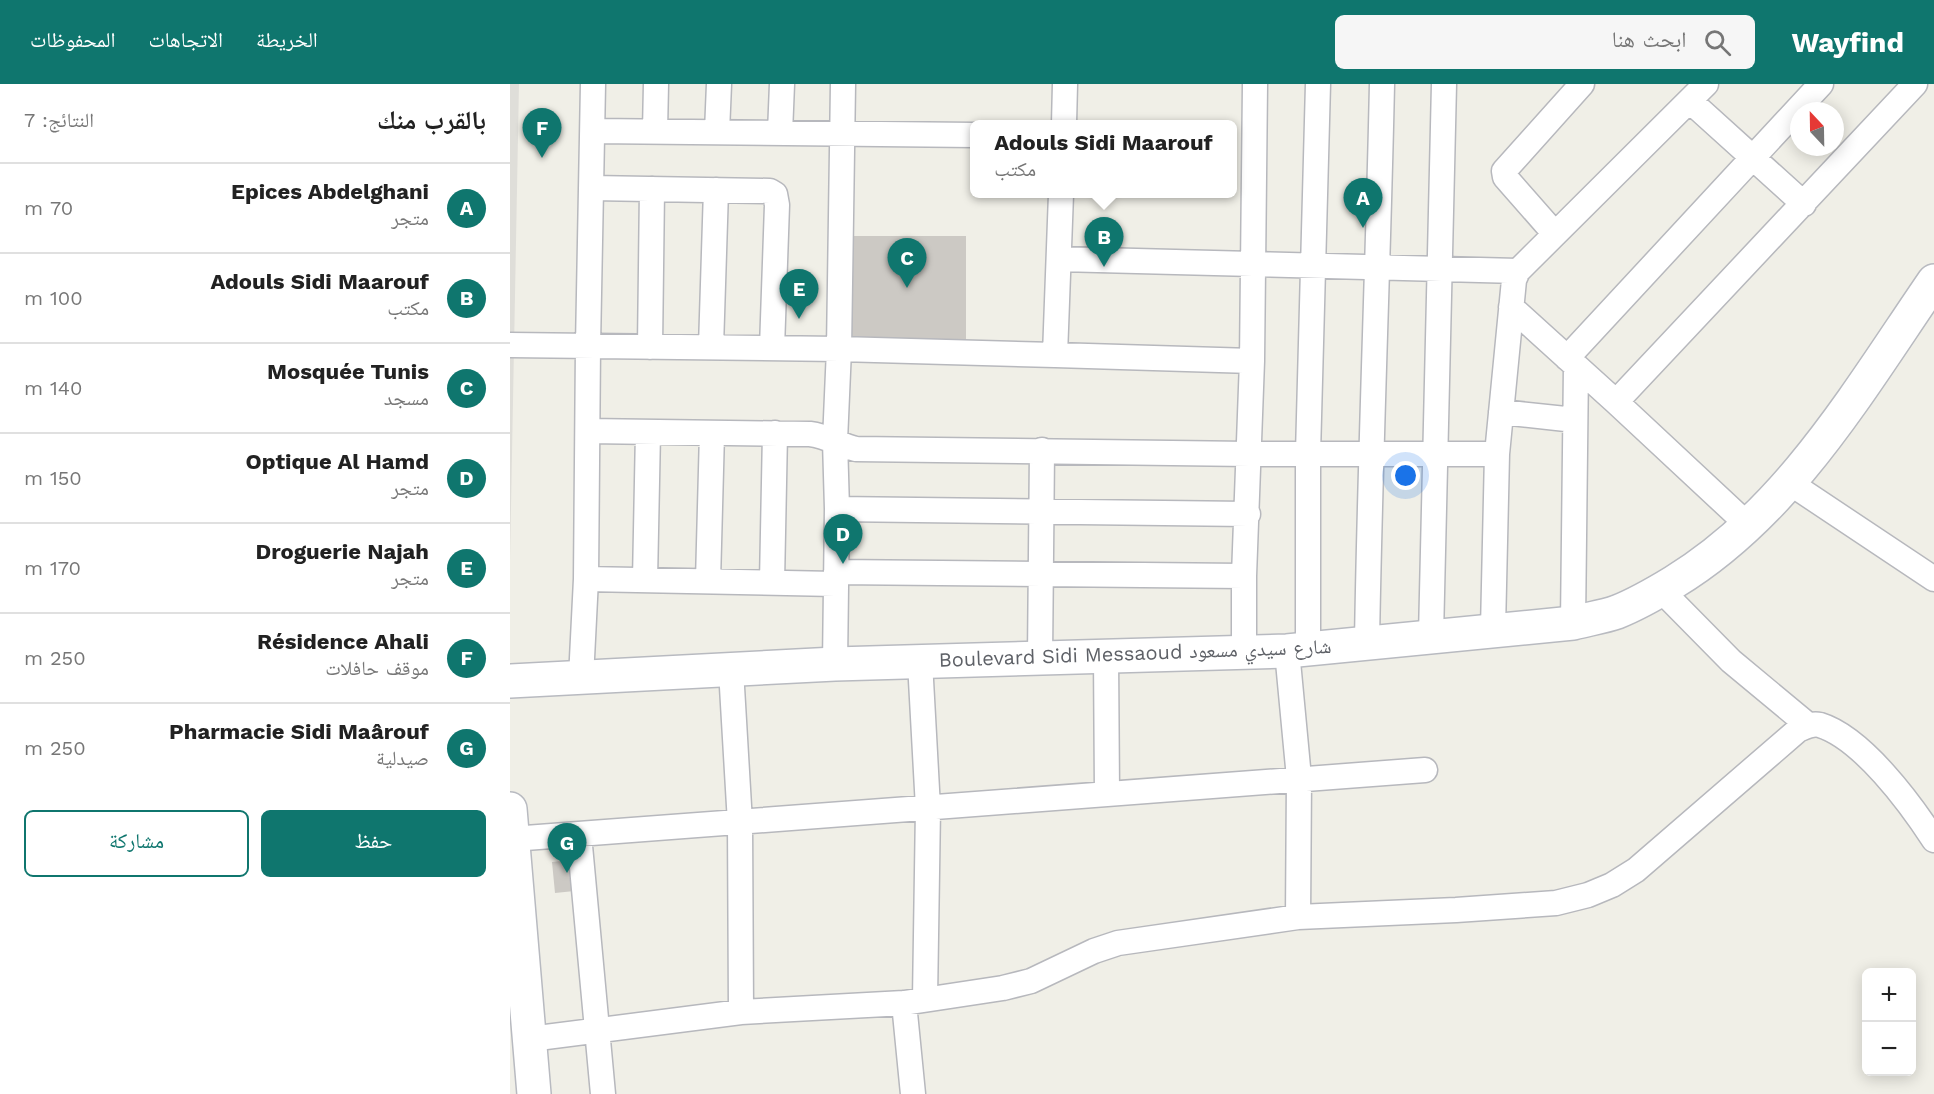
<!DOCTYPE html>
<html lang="ar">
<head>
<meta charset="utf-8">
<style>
	:root { --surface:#fff; --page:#f6f6f6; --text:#222; --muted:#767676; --line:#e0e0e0; --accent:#0f766e }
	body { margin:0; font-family:"Work Sans","Noto Naskh Arabic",sans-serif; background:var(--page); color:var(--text); direction:rtl }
	.controls { position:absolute; right:18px; bottom:18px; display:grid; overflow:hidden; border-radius:9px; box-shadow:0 3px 15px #0003 }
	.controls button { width:54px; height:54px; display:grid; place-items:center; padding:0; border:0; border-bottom:2px solid var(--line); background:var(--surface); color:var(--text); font:30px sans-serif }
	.compass { position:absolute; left:1280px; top:18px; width:54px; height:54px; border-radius:50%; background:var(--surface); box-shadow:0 3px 15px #0003; rotate:338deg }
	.you { position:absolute; left:896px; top:392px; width:21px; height:21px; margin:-15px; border:4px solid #fff; border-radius:50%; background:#1a73e8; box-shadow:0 0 0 9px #1a73e833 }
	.badge { display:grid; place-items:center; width:39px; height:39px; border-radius:50%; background:var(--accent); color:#fff; font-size:20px; font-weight:700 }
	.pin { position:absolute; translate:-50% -50px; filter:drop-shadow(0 2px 3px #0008) }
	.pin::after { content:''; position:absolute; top:32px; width:21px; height:18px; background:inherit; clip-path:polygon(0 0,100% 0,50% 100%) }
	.popup { position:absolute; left:460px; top:36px; width:267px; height:78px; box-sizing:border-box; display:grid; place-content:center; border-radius:9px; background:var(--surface); filter:drop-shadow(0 2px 4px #0005); font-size:20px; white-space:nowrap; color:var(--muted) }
	.popup b { font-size:22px; color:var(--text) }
	.popup::after { content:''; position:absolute; left:50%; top:100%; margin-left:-12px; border:12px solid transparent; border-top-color:var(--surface) }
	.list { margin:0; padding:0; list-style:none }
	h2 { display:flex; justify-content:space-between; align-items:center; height:78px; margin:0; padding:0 24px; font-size:26px }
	h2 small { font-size:20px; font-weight:400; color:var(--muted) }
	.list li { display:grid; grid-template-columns:39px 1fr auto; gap:18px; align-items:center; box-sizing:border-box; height:90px; padding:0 24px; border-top:2px solid var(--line) }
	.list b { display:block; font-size:22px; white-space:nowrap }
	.list p { margin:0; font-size:20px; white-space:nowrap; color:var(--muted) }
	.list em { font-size:20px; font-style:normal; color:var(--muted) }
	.actions { display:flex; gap:12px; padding:18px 24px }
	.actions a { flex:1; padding:14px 0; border:2px solid var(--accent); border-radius:9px; text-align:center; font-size:21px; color:var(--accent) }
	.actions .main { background:var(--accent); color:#fff }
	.icon { flex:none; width:33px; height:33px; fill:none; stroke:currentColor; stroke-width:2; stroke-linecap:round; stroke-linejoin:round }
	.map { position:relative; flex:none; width:1424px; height:1010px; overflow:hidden; direction:ltr }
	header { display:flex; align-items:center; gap:36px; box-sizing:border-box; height:84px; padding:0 30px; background:var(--accent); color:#fff }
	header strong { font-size:28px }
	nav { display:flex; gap:33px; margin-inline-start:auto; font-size:21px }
	.search { width:420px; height:54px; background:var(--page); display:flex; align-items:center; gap:15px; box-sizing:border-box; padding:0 21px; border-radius:9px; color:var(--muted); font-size:22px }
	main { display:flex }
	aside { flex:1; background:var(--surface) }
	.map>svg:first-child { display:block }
</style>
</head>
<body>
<header>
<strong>Wayfind</strong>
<div class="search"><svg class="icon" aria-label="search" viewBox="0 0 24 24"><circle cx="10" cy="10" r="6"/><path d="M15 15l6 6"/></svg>ابحث هنا</div>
<nav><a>الخريطة</a><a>الاتجاهات</a><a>المحفوظات</a></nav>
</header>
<main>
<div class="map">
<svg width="1424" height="1010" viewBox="0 0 1424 1010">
	<rect width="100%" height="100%" fill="#f0efe7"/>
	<path fill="#dfded9" d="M0 0H9L0 476Z"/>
	<path fill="#ccc9c4" d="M340 152H456V256L337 255Z
		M70 775 74 806 45 809 42 778Z"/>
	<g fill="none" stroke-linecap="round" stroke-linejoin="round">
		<g stroke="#b7b8bd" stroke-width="27">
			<path id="street" d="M1180 17 1294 120
				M554 40 555 0
				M84 47 465 51
				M145 47 146 0
				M207 48 209 0
				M270 49 272 0
				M82 104 260 107 265 110 267 121 262 264
				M1045 150 995 93 994 87 1072 0
				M549 175 1008 187
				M1001 223 1106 318 1239 442
				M0 261 329 265 545 271 551 110
				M140 263 142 105
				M201 263 206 106
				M1057 274 1311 0
				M742 277 745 0
				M1106 318 1405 0
				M991 328 1065 336
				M78 347 300 350C317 352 330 361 346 365L739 370H987
				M1280 399 1424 495
				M327 425 738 430
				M326 488 734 492 742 277 545 271
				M76 495 325 500
				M135 496 138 348
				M198 497 202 349
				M262 498 265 349
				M1151 506 1221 577 1298 641
				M1063 539 1066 282
				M983 545 987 370 1004 196 1008 187 1016 179 1196 0
				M921 552 934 0
				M857 558C860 372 868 186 872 0
				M798 564V370L808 0
				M777 567 789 694 788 833
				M734 568V492
				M596 572 597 709
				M530 574 532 366
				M410 578 418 724 415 915
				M325 580 327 425 325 357 329 265 333 0
				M221 586 230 739 231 928
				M71 594 76 495 78 262 83 0
				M69 751 93 1010
				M2 755 915 686
				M394 919 403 1010
				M20 955 231 928 394 919 493 904 521 897 584 867 608 859 788 833 946 826 1046 819 1078 811 1102 801 1126 786 1288 646C1295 643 1302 639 1310 641 1352 654 1400 719 1424 756"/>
		</g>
		<g stroke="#b8bac0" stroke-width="36">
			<path id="secondary" d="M0 597 325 580 777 567 1063 539C1078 535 1093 533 1107 528 1127 520 1146 509 1164 498 1279 428 1349 306 1424 197
				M0 725 24 1010"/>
		</g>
		<use href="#street" stroke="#fff" stroke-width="24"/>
		<use href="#secondary" stroke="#fff" stroke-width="33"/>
	</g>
	<g text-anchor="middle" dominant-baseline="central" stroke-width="5" stroke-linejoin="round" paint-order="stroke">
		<g font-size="20" fill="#5e6167" stroke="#fff">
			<text transform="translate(625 569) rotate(-2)">Boulevard Sidi Messaoud شارع سيدي مسعود</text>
		</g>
	</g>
</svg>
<div class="controls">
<button>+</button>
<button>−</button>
</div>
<svg class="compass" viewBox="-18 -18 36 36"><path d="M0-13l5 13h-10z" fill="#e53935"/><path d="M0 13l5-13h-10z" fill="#767676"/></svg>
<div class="you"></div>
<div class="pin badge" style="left:853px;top:144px">A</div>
<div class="pin badge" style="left:594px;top:183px">B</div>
<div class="popup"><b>Adouls Sidi Maarouf</b>مكتب</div>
<div class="pin badge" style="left:397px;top:204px">C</div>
<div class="pin badge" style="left:333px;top:480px">D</div>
<div class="pin badge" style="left:289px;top:235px">E</div>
<div class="pin badge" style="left:32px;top:74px">F</div>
<div class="pin badge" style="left:57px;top:789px">G</div>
</div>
<aside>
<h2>بالقرب منك<small>النتائج: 7</small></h2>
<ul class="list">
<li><span class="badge">A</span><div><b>Epices Abdelghani</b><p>متجر</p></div><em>70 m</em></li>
<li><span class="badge">B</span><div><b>Adouls Sidi Maarouf</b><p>مكتب</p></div><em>100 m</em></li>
<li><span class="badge">C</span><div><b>Mosquée Tunis</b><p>مسجد</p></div><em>140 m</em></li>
<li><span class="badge">D</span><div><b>Optique Al Hamd</b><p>متجر</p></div><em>150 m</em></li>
<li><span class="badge">E</span><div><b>Droguerie Najah</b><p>متجر</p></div><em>170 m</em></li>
<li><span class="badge">F</span><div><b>Résidence Ahali</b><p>موقف حافلات</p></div><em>250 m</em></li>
<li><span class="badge">G</span><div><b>Pharmacie Sidi Maârouf</b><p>صيدلية</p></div><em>250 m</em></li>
</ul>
<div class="actions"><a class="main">حفظ</a><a>مشاركة</a></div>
</aside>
</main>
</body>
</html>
